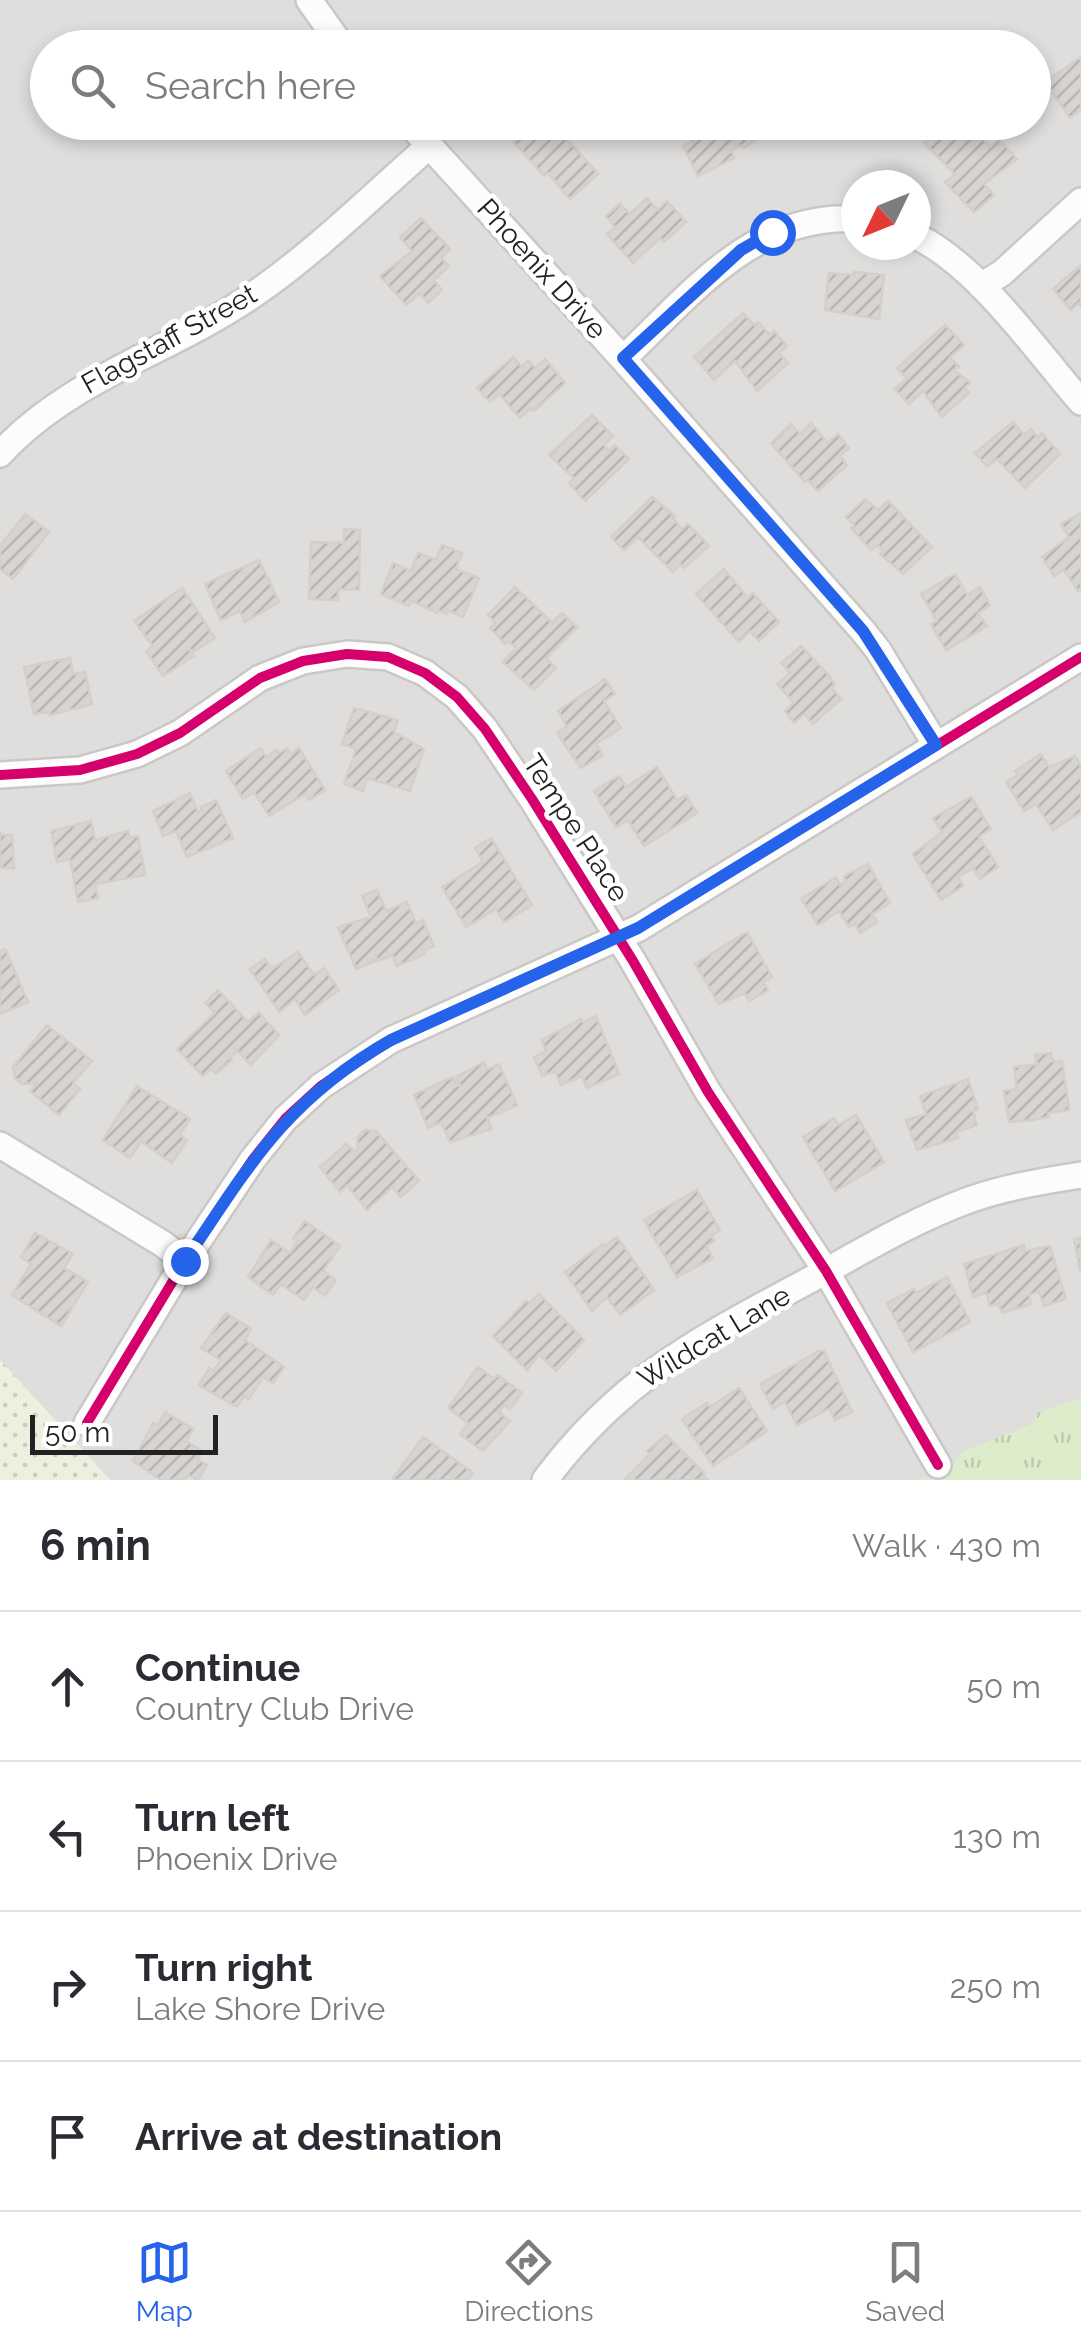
<!DOCTYPE html>
<html lang="en">
<head>
<meta charset="utf-8">
<style>
	:root { --surface:#fff; --page:#f2f2f3; --text:#2b2b33; --muted:#7c7c81; --line:#e1e1e2; --accent:#2563eb }
	body { margin:0; font-family:Raleway,sans-serif; background:var(--page); color:var(--text) }
	.compass { position:absolute; left:841px; top:170px; width:90px; height:90px; border-radius:50%; background:var(--surface); box-shadow:0 5px 15px #0003; rotate:227deg }
	.scale { position:absolute; left:30px; bottom:25px; width:188px; box-sizing:border-box; padding-left:10px; border:5px solid #222; border-top:0; font-size:28px; line-height:35px; white-space:nowrap; color:#222; -webkit-text-stroke:8px #fff; paint-order:stroke }
	.stop { position:absolute; width:30px; height:30px; margin:-22px; border:8px solid #2563eb; border-radius:50%; background:#fff }
	.stop.end { background:#2563eb; border-color:#fff; box-shadow:0 2px 10px #0008 }
	.list { margin:0; padding:0; list-style:none }
	h2 { display:flex; justify-content:space-between; align-items:center; height:130px; margin:0; padding:0 40px; font-size:42px }
	h2 small { font-size:32px; font-weight:400; color:var(--muted) }
	.list li { display:grid; grid-template-columns:65px 1fr auto; gap:30px; align-items:center; box-sizing:border-box; height:150px; padding:0 40px; border-top:2px solid var(--line) }
	.list b { display:block; font-size:38px; white-space:nowrap }
	.list p { margin:0; font-size:32px; white-space:nowrap; color:var(--muted) }
	.list em { font-size:32px; font-style:normal; color:var(--muted) }
	.icon { flex:none; width:55px; height:55px; fill:none; stroke:currentColor; stroke-width:2; stroke-linecap:round; stroke-linejoin:round }
	.map { position:relative; flex:none; width:1081px; height:1480px; overflow:hidden }
	.search { position:absolute; background:var(--surface); box-shadow:0 5px 15px #0003; left:30px; right:30px; top:30px; height:110px; display:flex; align-items:center; gap:25px; box-sizing:border-box; padding:0 35px; border-radius:55px; color:var(--muted); font-size:38px }
	.sheet { height:730px; background:var(--surface) }
	nav { display:flex; justify-content:space-around; align-items:center; box-sizing:border-box; height:140px; border-top:2px solid var(--line); background:var(--surface); font-size:28px; color:var(--muted) }
	nav a { display:grid; justify-items:center; gap:5px }
	nav .on { color:var(--accent) }
	.map>svg:first-child { display:block }
</style>
</head>
<body>
<div class="map">
<svg width="1081" height="1480" viewBox="0 0 1081 1480">
	<defs>
		<pattern id="farmland-dots" width="8" height="8" patternUnits="userSpaceOnUse" patternTransform="scale(2.5)"><rect width="8" height="8" fill="#efefdf"/><path d="M2 2h.1M6 6h.1" fill="none" stroke="#cdcdbf" stroke-width="1.8" stroke-linecap="round"/></pattern>
		<pattern id="grass-tufts" width="24" height="20" patternUnits="userSpaceOnUse" patternTransform="scale(2.5)"><rect width="24" height="20" fill="#ddeccb"/><path d="M3 7l-1-3M5 7V3M7 7l1-3M15 17l-1-3M17 17v-4M19 17l1-3" fill="none" stroke="#bdcaae"/></pattern>
		<pattern id="building-hatch" width="6" height="6" patternUnits="userSpaceOnUse" patternTransform="scale(2.5)"><rect width="6" height="6" fill="#d7d4d2"/><path d="M-1 1l2-2M0 6l6-6M5 7l2-2" fill="none" stroke="#b8b6b4"/></pattern>
	</defs>
	<rect width="100%" height="100%" fill="#f0eeeb"/>
	<path fill="#dfdedc" fill-rule="evenodd" d="M0 0H1081V1480H110L0 1360ZM48 48H1034V122H48ZM856 185H916V245H856Z"/>
	<path fill="url(#farmland-dots)" d="M0 1360 110 1480H0Z"/>
	<path fill="url(#grass-tufts)" d="M1081 1398V1480H910L931 1478 953 1465 962 1452 1034 1423 1037 1413Z"/>
	<path fill="url(#building-hatch)" stroke="#d3d0cc" stroke-width="2.5" d="M1081 57V110L1070 118 1045 82Z
		M536 122H553L557 126 568 122 576 132 567 139 598 174 570 199 548 173 544 176 514 142Z
		M692 122H763L768 132 744 148 742 145 731 151 734 158 698 176 683 146 694 140 686 125Z
		M948 122H969L990 147 999 139 1017 159 984 184 994 195 974 212 945 182 955 174 924 143Z
		M647 198 658 210 667 201 686 222 664 242 660 238 633 263 607 234 615 227 606 216 620 204 630 214Z
		M421 218 450 249 441 258 449 266 434 280 442 290 428 303 420 293 406 305 380 276 412 251 400 237Z
		M1081 265V306L1079 303 1071 310 1053 289Z
		M854 272 884 275 879 319 825 310 829 273 854 275Z
		M743 313 754 325 758 322 770 335 774 331 787 346 779 353 788 363 757 391 735 361 714 380 694 357Z
		M945 325 964 345 950 357 959 367 954 370 970 383 964 388 969 393 942 417 923 391 909 404 895 389 907 378 897 368Z
		M513 357 522 367 528 360 535 368 545 359 565 383 534 411 531 408 520 418 499 394 490 402 477 388Z
		M592 415 613 436 604 445 609 451 615 445 629 459 585 501 569 483 574 478 549 455Z
		M1013 422 1024 435 1031 429 1038 437 1042 433 1060 454 1025 488 997 459 987 467 975 453Z
		M811 423 828 443 838 434 849 448 840 456 847 465 818 491 808 480 805 482 771 443 791 424 800 434Z
		M652 497 675 516 673 518 682 529 688 524 709 546 684 568 680 564 673 572 638 537 624 550 611 537Z
		M865 499 878 510 888 501 932 547 903 574 880 554 883 551 878 545 871 550 851 528 854 525 846 517Z
		M1081 513V589L1078 591 1064 570 1054 576 1042 557 1069 537 1061 524Z
		M25 514 49 532 13 579 0 569V546Z
		M344 529 360 530 359 590 338 589V600L309 599 311 542 344 543Z
		M442 545 462 553 456 569 479 578 463 617 447 610 446 614 438 610 437 613 412 601 409 606 381 594 393 563 411 571 418 553 436 560Z
		M259 560 279 602 245 622 240 611 221 620 205 584Z
		M724 569 748 598 753 593 779 622 759 641 750 631 739 642 696 594Z
		M955 574 967 595 980 587 990 605 978 613 987 626 946 650 931 624 937 621 921 594Z
		M515 587 552 623 562 613 577 627 546 658 556 668 534 690 503 662 516 648 508 641 505 644 490 628 495 623 488 615Z
		M182 588 215 638 193 652 188 648 194 656 163 676 146 651 153 646 134 621Z
		M801 646 829 675 835 685 832 688 841 699 813 724 804 714 794 723 785 711 794 703 777 684 790 673 781 663Z
		M70 658 73 674 85 672 92 704 50 715 49 712 34 714 24 667Z
		M605 679 615 694 604 701 621 728 596 744 603 755 581 768 557 733 567 726 558 711Z
		M354 708 398 720 394 732 424 749 410 791 367 778 363 791 344 784 356 749 342 744Z
		M261 748 266 757 277 750 279 753 287 748 291 754 299 748 325 790 309 800 305 794 269 816 254 792 243 799 226 771Z
		M1041 754 1049 767 1075 756 1081 766V812L1053 830 1036 804 1024 811 1006 782 1018 775 1015 771Z
		M657 767 677 800 686 795 697 813 644 846 628 820 616 827 594 791 619 776 626 787Z
		M190 793 198 812 202 810 201 807 216 800 233 838 187 857 176 831 163 836 153 811Z
		M971 797 991 829 979 837 998 867 980 879 973 868 958 877 963 886 941 900 913 854 942 832 933 818Z
		M91 821 95 840 128 831 129 838 138 836 145 875 95 884 98 898 78 902 70 859 57 862 51 831Z
		M0 832V835H12L14 868H0Z
		M491 838 532 905 504 922 496 909 466 927 442 887 483 862 475 848Z
		M868 864 890 903 872 914 877 922 860 933 855 924 849 927 839 911 818 925 801 899 836 877 840 885 846 881 844 876Z
		M377 890 386 911 407 902 416 924 423 920 434 946 423 951 425 954 397 966 392 955 378 961 376 956 375 961 356 969 338 927 371 917 362 896Z
		M747 932 772 977 763 982 768 990 749 1001 745 993 719 1004 695 964Z
		M5 949 28 1002 0 1014V951Z
		M298 952 314 975 324 968 339 990 305 1015 295 999 279 1012 250 969 265 959 272 969Z
		M218 990 248 1022 259 1013 279 1035 251 1065 234 1047 236 1052 230 1058 232 1060 216 1074 210 1069 203 1076 177 1049 215 1013 205 1003Z
		M596 1016 619 1074 587 1088 582 1076 561 1085 555 1071 542 1076 534 1057 546 1051 542 1040 581 1019 583 1022Z
		M47 1025 92 1061 73 1083 80 1089 59 1115 30 1091 37 1083 22 1084 15 1078 13 1067Z
		M1051 1053 1053 1062 1062 1061 1069 1110 1048 1113 1049 1117 1032 1120 1009 1122 1004 1091 1017 1089 1014 1067 1037 1064 1035 1055Z
		M484 1062 487 1070 499 1064 517 1105 487 1118 492 1129 450 1142 441 1122 428 1128 414 1095 453 1077 457 1086 460 1085 456 1077Z
		M968 1079 978 1109 973 1111 977 1125 956 1132 958 1138 917 1150 906 1120 926 1114 920 1096Z
		M137 1086 190 1119 180 1135 187 1140 172 1163 141 1141 130 1158 103 1140Z
		M856 1115 884 1162 835 1191 803 1137 834 1118 838 1125Z
		M365 1130 376 1131 419 1181 401 1197 392 1187 367 1210 347 1185 340 1192 320 1167 346 1144 356 1152 358 1150 357 1138Z
		M697 1190 720 1230 711 1236 714 1241 706 1246 713 1258 677 1277 644 1220Z
		M305 1221 340 1246 323 1271 336 1280 325 1296 313 1287 304 1300 281 1284 273 1295 248 1277 271 1240 290 1253 298 1241 293 1238Z
		M35 1233 73 1254 64 1268 88 1282 61 1326 12 1295 31 1264 21 1257Z
		M617 1237 654 1290 620 1315 607 1297 592 1311 565 1272 603 1244 604 1246Z
		M1081 1238V1271H1080L1074 1239Z
		M1024 1245 1025 1251 1050 1246 1066 1299 1044 1306 1039 1292 1029 1295 1031 1304 1002 1313 999 1304 990 1306 986 1293 973 1297 964 1264Z
		M947 1277 970 1322 913 1352 887 1303 914 1289 916 1293Z
		M539 1294 584 1340 556 1371 539 1354 527 1370 493 1336 526 1301 529 1303Z
		M226 1313 251 1329 245 1340 284 1367 273 1383 263 1377 249 1399 244 1396 237 1407 199 1385 209 1368 214 1371 221 1360 201 1348Z
		M819 1351H824L852 1412 835 1420 829 1409 797 1425 785 1402 773 1409 760 1384Z
		M478 1367 494 1379 498 1375 522 1393 510 1409 504 1405 499 1412 510 1421 483 1451 460 1434 468 1423 448 1408Z
		M739 1388 767 1431 713 1466 682 1419 707 1403 710 1407Z
		M165 1412 193 1429 186 1441 202 1451 197 1459 207 1465 198 1480 188 1475 184 1480H161L133 1461 153 1423 158 1425Z
		M666 1435 705 1474 703 1476 708 1480H624L650 1454 647 1451Z
		M423 1437 473 1473 468 1480H392Z"/>
	<g fill="none" stroke-linecap="round" stroke-linejoin="round">
		<g stroke="#c9c8c7" stroke-width="30">
			<path id="street" d="M309 0 343 48
				M408 122 623 359 863 631 878 650 936 745
				M916 236C979 267 1035 349 1081 402
				M981 286 1002 273 1081 201
				M623 359C691 294 754 213 856 219
				M0 454C70 378 170 352 253 295 316 252 371 197 429 146
				M0 775 80 770 137 754 180 733 260 678 303 661 347 654 388 657 425 673 457 697 485 729 532 799 633 961 708 1092 826 1271 938 1465
				M0 1145 163 1244 185 1261
				M87 1423 185 1261 253 1159 285 1119 321 1086 391 1040 639 928 1081 657
				M545 1480C619 1380 698 1340 804 1283 858 1254 911 1221 969 1200 1005 1187 1044 1181 1081 1175"/>
		</g>
		<use href="#street" stroke="#fdfcfc" stroke-width="25"/>
		<g stroke="#fff" stroke-width="16">
			<path id="cycleway" d="M0 775 80 770 137 754 180 733 260 678 303 661 347 654 388 657 425 673 457 697 485 729 532 799 633 961 708 1092 826 1271 938 1465
				M87 1423 185 1261 253 1159 285 1119 321 1086 391 1040 639 928 1081 657"/>
		</g>
		<use href="#cycleway" stroke="#d6006c" stroke-width="10"/>
	</g>
	<g fill="none" stroke-linecap="round" stroke-linejoin="round">
		<path stroke="#2563eb" stroke-width="12" d="M185 1261C250 1164 286 1100 391 1040L638 928 936 745 863 631 623 358 741 250 772 232"/>
	</g>
	<g text-anchor="middle" dominant-baseline="central" stroke-width="9" stroke-linejoin="round" paint-order="stroke">
		<g font-size="28" fill="#222" stroke="#fff">
			<text transform="translate(542 269) rotate(48)">Phoenix Drive</text>
			<text transform="translate(169 339) rotate(-29)">Flagstaff Street</text>
			<text transform="translate(576 828) rotate(57)">Tempe Place</text>
			<text transform="translate(714 1337) rotate(-31)">Wildcat Lane</text>
		</g>
	</g>
</svg>
<svg class="compass" viewBox="-18 -18 36 36"><path d="M0-13l5 13h-10z" fill="#e53935"/><path d="M0 13l5-13h-10z" fill="#7c7c81"/></svg>
<div class="scale">50 m</div>
<div class="stop" style="left:772px;top:232px"></div>
<div class="stop end" style="left:185px;top:1261px"></div>
<div class="search"><svg class="icon" aria-label="search" viewBox="0 0 24 24"><circle cx="10" cy="10" r="6"/><path d="M15 15l6 6"/></svg>Search here</div>
</div>
<section class="sheet">
<h2>6 min<small>Walk · 430 m</small></h2>
<ul class="list">
<li><svg class="icon" aria-label="ahead" viewBox="0 0 24 24"><path d="M12 20V5M6 11l6-6 6 6"/></svg><div><b>Continue</b><p>Country Club Drive</p></div><em>50 m</em></li>
<li><svg class="icon" aria-label="left" viewBox="0 0 24 24"><path d="M17 20v-9H6M10 6l-5 5 5 5"/></svg><div><b>Turn left</b><p>Phoenix Drive</p></div><em>130 m</em></li>
<li><svg class="icon" aria-label="right" viewBox="0 0 24 24"><path d="M7 20v-9h11M14 6l5 5-5 5"/></svg><div><b>Turn right</b><p>Lake Shore Drive</p></div><em>250 m</em></li>
<li><svg class="icon" aria-label="arrive" viewBox="0 0 24 24"><path d="M6 21V4h12l-3 4 3 4H6"/></svg><div><b>Arrive at destination</b></div></li>
</ul>
</section>
<nav>
<a class="on"><svg class="icon" aria-label="map" viewBox="0 0 24 24"><path d="M3 6l6-2 6 2 6-2v14l-6 2-6-2-6 2zM9 4v14M15 6v14"/></svg>Map</a>
<a><svg class="icon" aria-label="directions" viewBox="0 0 24 24"><path d="M12 3l9 9-9 9-9-9zM9 14v-3h6M13 9l2 2-2 2"/></svg>Directions</a>
<a><svg class="icon" aria-label="saved" viewBox="0 0 24 24"><path d="M7 4h10v16l-5-4-5 4z"/></svg>Saved</a>
</nav>
</body>
</html>
